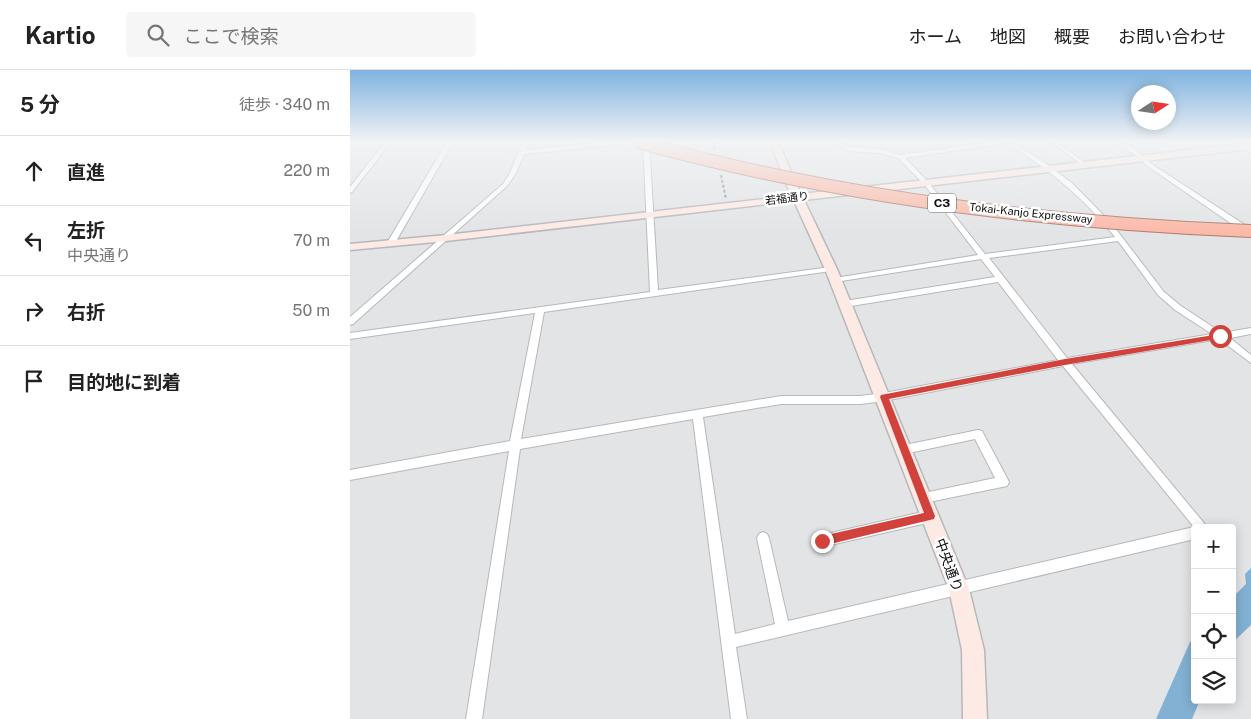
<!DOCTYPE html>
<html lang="ja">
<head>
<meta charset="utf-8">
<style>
	:root { --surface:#fff; --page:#f6f6f6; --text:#222; --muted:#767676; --line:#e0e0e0 }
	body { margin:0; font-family:"Public Sans","Noto Sans JP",sans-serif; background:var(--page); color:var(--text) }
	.controls { position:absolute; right:15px; bottom:15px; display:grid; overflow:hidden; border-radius:5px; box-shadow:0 2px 12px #0003 }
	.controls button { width:45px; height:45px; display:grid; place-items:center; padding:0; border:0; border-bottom:1px solid var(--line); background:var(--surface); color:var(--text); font:25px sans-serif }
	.compass { position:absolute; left:781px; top:15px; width:45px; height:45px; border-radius:50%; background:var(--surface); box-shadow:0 2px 12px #0003; rotate:78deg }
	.stop { position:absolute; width:15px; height:15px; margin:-11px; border:4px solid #d1423c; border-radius:50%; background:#fff }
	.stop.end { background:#d1423c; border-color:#fff; box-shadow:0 1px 5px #0008 }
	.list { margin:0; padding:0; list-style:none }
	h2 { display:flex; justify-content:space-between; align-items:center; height:65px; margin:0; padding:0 20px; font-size:21px }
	h2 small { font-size:16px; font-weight:400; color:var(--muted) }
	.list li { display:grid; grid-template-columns:32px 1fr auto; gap:15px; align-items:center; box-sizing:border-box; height:70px; padding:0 20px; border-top:1px solid var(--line) }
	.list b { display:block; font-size:19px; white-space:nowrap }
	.list p { margin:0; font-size:16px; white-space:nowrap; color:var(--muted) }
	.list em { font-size:16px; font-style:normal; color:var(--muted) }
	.icon { flex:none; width:28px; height:28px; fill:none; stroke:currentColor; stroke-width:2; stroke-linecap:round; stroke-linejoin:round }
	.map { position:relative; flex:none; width:901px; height:649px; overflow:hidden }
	header { display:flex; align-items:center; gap:30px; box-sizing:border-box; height:70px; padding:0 25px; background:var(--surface); border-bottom:1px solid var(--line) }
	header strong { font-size:24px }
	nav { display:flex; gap:28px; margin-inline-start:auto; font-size:18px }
	.search { width:350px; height:45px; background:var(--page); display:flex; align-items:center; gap:12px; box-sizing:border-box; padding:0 18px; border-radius:5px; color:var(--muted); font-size:19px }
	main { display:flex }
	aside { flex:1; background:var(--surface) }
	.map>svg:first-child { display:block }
</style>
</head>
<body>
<header>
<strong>Kartio</strong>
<div class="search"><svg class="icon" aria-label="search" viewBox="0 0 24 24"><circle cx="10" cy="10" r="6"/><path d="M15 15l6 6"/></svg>ここで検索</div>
<nav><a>ホーム</a><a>地図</a><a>概要</a><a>お問い合わせ</a></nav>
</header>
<main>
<aside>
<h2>5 分<small>徒歩 · 340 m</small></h2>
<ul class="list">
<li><svg class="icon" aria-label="ahead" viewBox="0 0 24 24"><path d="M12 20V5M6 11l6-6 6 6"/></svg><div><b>直進</b></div><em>220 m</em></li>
<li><svg class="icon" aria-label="left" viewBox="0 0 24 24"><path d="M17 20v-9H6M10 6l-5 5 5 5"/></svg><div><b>左折</b><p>中央通り</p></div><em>70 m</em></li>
<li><svg class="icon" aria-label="right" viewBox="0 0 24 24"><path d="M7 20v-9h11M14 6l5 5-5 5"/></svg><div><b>右折</b></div><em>50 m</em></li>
<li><svg class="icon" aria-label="arrive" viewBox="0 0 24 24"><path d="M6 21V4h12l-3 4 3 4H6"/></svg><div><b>目的地に到着</b></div></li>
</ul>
</aside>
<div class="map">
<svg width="901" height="649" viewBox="0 0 901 649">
	<rect width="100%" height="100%" fill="#e2e4e6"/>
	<path fill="#83b1d3" d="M901 498V555L882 573V528L896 514 895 504Z
		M845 567V630H850L842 649H806L840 572Z"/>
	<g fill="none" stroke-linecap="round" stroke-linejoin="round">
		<g stroke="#b6b8ba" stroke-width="5">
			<path id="lane" d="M704 72 735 95"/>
		</g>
		<g stroke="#b6b8ba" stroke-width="2">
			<path id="street" d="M35 72H41L2 122 0 123V117Z
				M97 72H103L45 173 41 175H38L37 173Z
				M173 72H179L176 80 256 72H277L274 74 174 84 166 103 157 116 3 254 0 255V247L153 114 160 103Z
				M293 72H299L308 220 481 197 485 199 481 201 194 242 171 369 431 326H510L534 323 708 290 648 212 495 237 491 234 495 231 645 207 631 189 485 212 481 210 485 208 628 185 574 114 548 88 529 83 498 81 482 72H489L499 77 529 79 550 85 642 72H661L691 90 722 113 762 154 814 222 831 236 872 263 901 258V264L880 268 901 285V293L869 269 722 294 858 458H845V469L386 577 397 649H381L343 349 170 379 132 649H116L159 381 0 410V400L160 371 185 243 0 269V263L300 222ZM655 73C698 97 735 129 765 167L635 184 578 112 555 88ZM768 171 808 225 825 240 862 264 717 288 639 188ZM713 296 844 457 438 551 419 468 417 464 413 462 409 464 407 468 425 554 385 564 353 347 431 334H510L534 331Z
				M766 72C778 72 792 84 800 93L901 159V162L895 163 796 95 791 89Z
				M883 72H890L901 78V82Z
				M628 360 632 361 657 408 659 412 657 416 574 433 570 432 568 428 570 424 574 423 645 408 625 369 554 384 550 382 549 379 550 376Z
				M581 440 585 442 587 446 585 450 581 452 472 477 468 475 466 471 468 467 472 465Z"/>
		</g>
		<g stroke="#b6b8ba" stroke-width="3">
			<path id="secondary" d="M420 72H428L451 124 901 73V79L454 130 487 199 619 519 634 580 637 649H613L612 580 599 519 475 199 444 131 96 171 0 180V174L96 165 441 126Z"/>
		</g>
		<path stroke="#8c8d8f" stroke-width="2" stroke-dasharray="3 2" stroke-linecap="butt" d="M363 72 365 81
			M371 105 376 129"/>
		<use href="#lane" stroke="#fff" stroke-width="3"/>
		<use href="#street" fill="#fff" fill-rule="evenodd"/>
		<use href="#secondary" fill="#feeae5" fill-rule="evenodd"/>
		<g stroke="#a87d72" stroke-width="14" stroke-linecap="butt">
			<path id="highway-bridge" d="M288 72C487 127 695 153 901 161"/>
		</g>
		<use href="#highway-bridge" stroke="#fcb9a8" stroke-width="12"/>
	</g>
	<linearGradient id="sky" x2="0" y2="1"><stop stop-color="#7fb3e0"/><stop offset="0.44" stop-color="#f2f3f4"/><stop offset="1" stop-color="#f2f3f4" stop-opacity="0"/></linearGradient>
	<rect width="901" height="163" fill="url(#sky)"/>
	<path fill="#d1423c" d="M870 264H873V268L715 295 539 329 585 446 584 449 472 476 468 474 467 471 472 466 574 443 530 327 531 325 715 289Z"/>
	<g text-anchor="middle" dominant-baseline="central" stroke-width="5" stroke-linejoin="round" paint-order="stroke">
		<g font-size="11" fill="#0c0d0e" stroke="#fff">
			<text transform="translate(437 128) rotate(-7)">若福通り</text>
			<text transform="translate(681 143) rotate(6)">Tokai-Kanjo Expressway</text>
		</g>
		<rect fill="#fff" stroke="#555656" stroke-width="1" x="578" y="123.5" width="28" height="19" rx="4"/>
		<g font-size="12" font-weight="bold" fill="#0c0d0e">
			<text x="592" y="133">C3</text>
		</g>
		<g font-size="14" fill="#0c0d0e" stroke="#fff">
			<text transform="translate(599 495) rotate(70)">中央通り</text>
		</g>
	</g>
</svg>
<div class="controls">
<button>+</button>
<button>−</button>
<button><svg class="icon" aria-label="locate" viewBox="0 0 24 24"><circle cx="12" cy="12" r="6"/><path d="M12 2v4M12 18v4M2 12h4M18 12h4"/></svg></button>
<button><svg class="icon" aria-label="layers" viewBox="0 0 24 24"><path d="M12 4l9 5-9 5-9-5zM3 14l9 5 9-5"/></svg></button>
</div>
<svg class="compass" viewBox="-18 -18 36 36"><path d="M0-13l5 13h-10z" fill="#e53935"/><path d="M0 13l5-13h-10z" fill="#767676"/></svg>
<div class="stop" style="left:870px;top:266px"></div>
<div class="stop end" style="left:472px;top:471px"></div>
</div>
</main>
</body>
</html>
